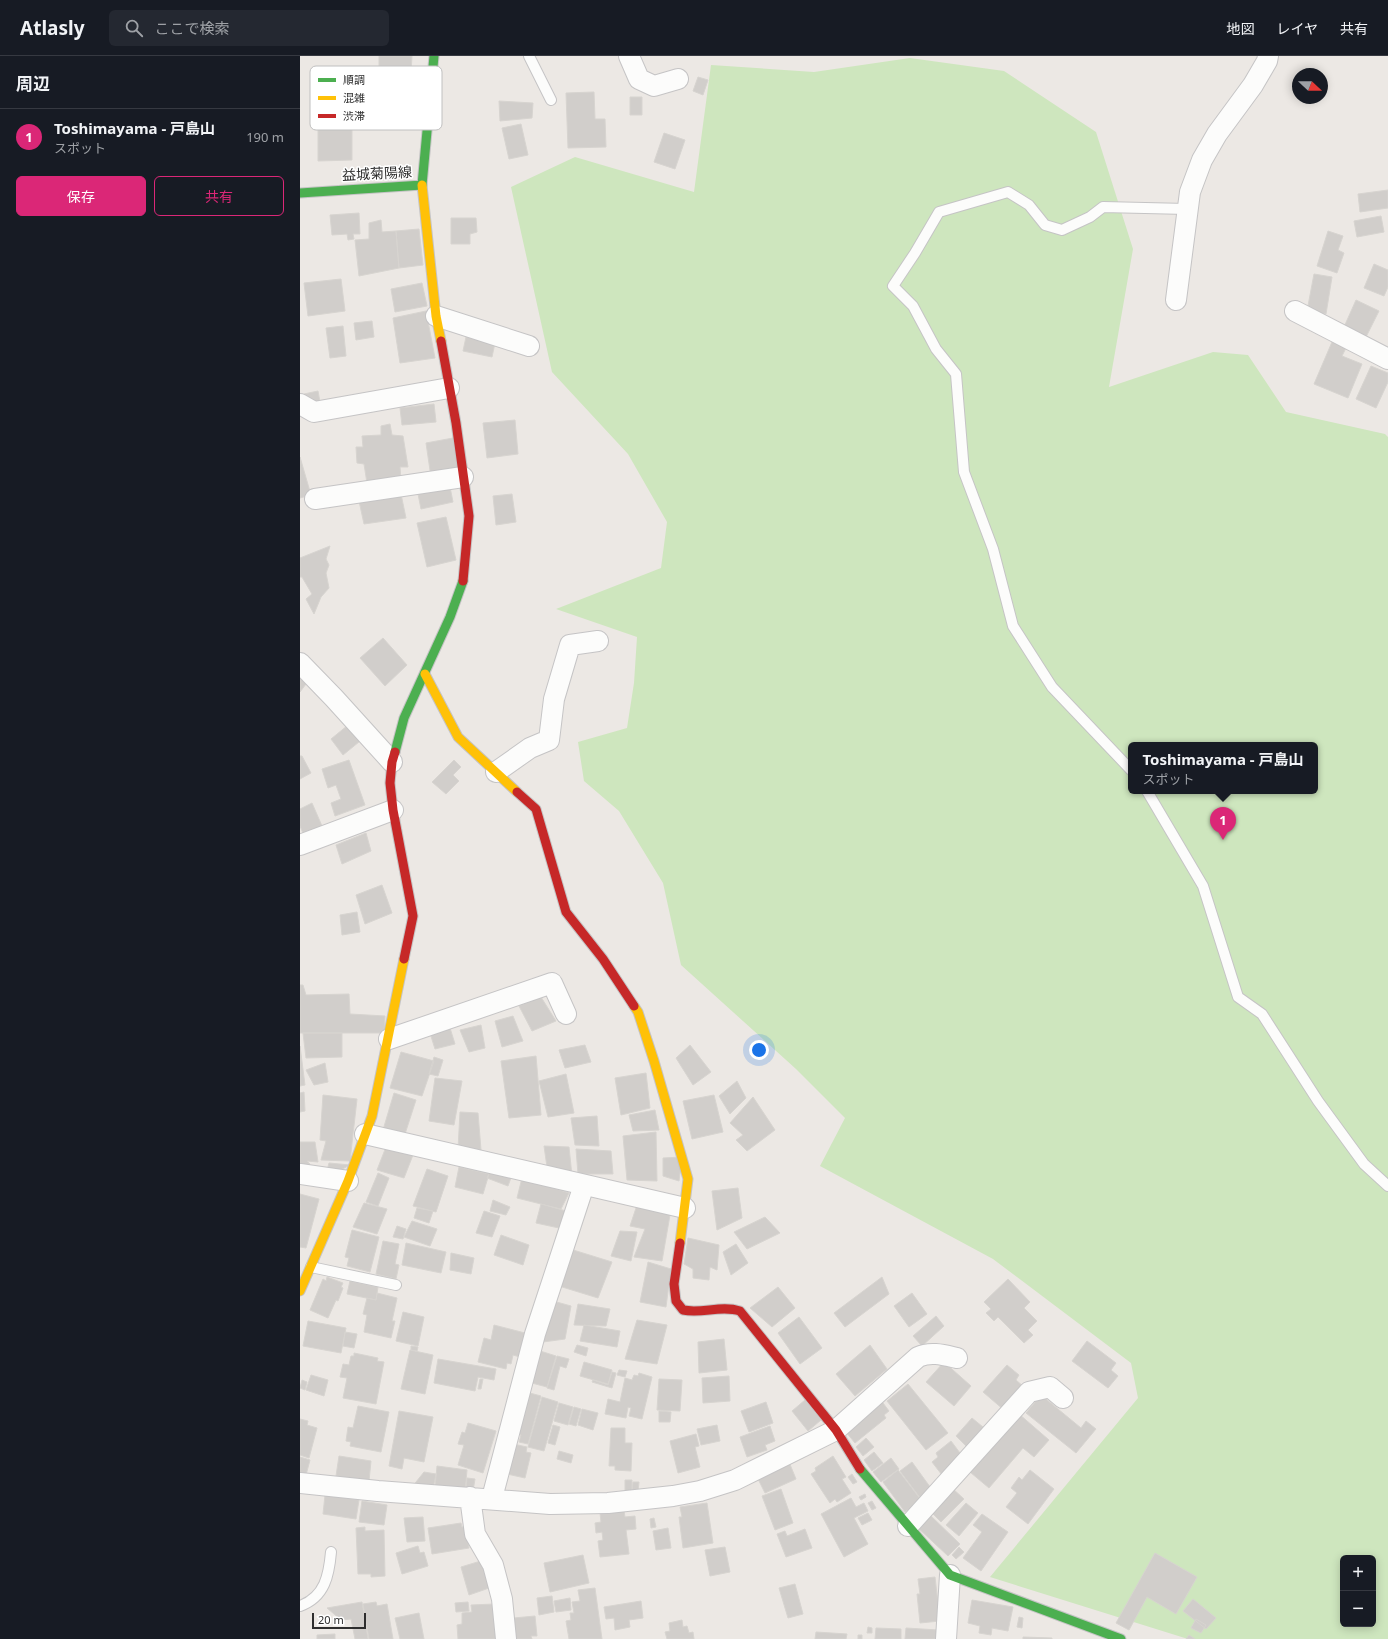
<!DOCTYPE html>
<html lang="ja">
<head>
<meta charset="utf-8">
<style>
	:root { --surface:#171b24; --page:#242831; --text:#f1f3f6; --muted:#9ea1a6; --line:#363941; --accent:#db2777 }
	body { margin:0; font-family:"Noto Sans","Noto Sans JP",sans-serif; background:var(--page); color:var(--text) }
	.controls { position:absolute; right:12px; bottom:12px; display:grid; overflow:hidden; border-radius:6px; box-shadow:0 2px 10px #0003 }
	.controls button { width:36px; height:36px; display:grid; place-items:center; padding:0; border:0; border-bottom:1px solid var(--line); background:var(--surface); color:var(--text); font:20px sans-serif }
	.compass { position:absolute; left:992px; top:12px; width:36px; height:36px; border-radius:50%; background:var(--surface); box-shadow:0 2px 10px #0003; rotate:112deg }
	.scale { position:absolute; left:12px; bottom:10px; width:54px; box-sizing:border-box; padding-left:4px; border:2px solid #2e2e2e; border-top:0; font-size:11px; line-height:14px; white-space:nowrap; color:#2e2e2e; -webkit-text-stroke:3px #fff; paint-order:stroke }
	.you { position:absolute; left:459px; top:994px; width:14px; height:14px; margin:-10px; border:3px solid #fff; border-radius:50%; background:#1a73e8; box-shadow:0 0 0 6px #1a73e833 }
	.badge { display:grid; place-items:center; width:26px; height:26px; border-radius:50%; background:var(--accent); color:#fff; font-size:13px; font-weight:700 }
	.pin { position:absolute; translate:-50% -33px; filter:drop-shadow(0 1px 2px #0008) }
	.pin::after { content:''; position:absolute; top:21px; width:14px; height:12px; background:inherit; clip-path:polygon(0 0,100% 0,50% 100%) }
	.popup { position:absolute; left:828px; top:686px; width:190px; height:52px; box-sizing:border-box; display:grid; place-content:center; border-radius:6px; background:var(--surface); filter:drop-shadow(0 1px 3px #0005); font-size:13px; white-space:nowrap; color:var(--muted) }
	.popup b { font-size:15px; color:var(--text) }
	.popup::after { content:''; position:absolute; left:50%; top:100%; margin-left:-8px; border:8px solid transparent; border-top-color:var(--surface) }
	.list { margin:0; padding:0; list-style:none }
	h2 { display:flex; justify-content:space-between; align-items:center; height:52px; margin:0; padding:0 16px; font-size:17px }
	h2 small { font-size:13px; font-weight:400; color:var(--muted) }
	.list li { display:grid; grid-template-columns:26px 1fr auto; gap:12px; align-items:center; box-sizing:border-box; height:56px; padding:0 16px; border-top:1px solid var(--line) }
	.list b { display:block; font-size:15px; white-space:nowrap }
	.list p { margin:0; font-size:13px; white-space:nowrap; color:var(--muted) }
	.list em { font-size:13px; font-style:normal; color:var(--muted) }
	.actions { display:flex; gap:8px; padding:12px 16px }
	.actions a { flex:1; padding:9px 0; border:1px solid var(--accent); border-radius:6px; text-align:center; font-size:14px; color:var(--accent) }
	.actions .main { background:var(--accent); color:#fff }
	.icon { flex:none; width:22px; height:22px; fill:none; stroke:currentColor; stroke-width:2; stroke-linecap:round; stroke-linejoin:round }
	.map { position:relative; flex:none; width:1088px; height:1583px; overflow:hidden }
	header { display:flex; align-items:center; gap:24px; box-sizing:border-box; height:56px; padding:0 20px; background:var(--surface); border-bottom:1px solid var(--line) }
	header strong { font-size:19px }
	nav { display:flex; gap:22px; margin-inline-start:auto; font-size:14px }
	.search { width:280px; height:36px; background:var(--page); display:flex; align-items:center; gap:10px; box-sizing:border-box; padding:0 14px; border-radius:6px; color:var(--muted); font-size:15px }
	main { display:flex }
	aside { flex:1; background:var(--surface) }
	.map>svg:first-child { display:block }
</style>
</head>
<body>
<header>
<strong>Atlasly</strong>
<div class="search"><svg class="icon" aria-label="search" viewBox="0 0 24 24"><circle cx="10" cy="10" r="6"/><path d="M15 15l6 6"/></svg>ここで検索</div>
<nav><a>地図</a><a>レイヤ</a><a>共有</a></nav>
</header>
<main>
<aside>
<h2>周辺<small></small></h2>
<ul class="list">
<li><span class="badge">1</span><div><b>Toshimayama - 戸島山</b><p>スポット</p></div><em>190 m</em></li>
</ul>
<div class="actions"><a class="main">保存</a><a>共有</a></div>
</aside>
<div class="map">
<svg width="1088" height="1583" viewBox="0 0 1088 1583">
	<rect width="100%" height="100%" fill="#ece8e4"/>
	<path fill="#cee6be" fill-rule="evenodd" d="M610 2 704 15 796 76 833 193 809 331 913 296 948 299 986 356 1085 378 1088 381V1583H888L690 1521 838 1342 831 1307 693 1203 520 1110 545 1062 496 1013 381 909 363 827 319 755 284 725 278 686 327 672 334 627 337 581 256 553 361 512 367 466 328 398 252 316 211 131 275 101 394 136 411 9 514 16ZM831 689H1015V735H831ZM1043 1502H1073V1568H1043Z"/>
	<path fill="#d1cecb" stroke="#d7d4d0" d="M79 0H112L111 17 79 18Z
		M398 21 408 24 403 39 393 35Z
		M294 36 295 63H305L306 91 268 92 266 37Z
		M330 41H342V59H330Z
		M199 45 233 47 232 62 200 65Z
		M52 59V104L18 105V60Z
		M221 68 228 99 209 103 202 72Z
		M364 77 385 84 375 113 354 106Z
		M1088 134V152L1060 156 1058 138Z
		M59 157 60 178H53L54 183 48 184 47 178 32 179 30 159Z
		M1081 160 1084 176 1057 181 1054 165Z
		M151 162H176L177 176 170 178V188H151Z
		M81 164 82 176 96 175 99 212 59 220 55 184 69 183V167Z
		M119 173 123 209 99 212 96 175Z
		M1028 175 1043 180 1038 194 1044 197 1037 217 1017 210Z
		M1074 208 1088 214V231L1084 240 1064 232Z
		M1014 218 1032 221 1026 258 1007 255Z
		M41 223 45 255 8 260 4 227Z
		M122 227 127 250 95 256 91 233Z
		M1056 244 1079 255 1066 281 1044 271Z
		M126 255 135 302 100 307 93 262Z
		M72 265 74 281 56 284 54 267Z
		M43 270 46 300 30 302 26 272Z
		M166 281 195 287 192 301 163 295Z
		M1032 286 1046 292 1042 300 1062 308 1048 342 1014 328Z
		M1071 310 1088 317V326L1076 352 1056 343Z
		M18 335 20 346 7 350 4 338Z
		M134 348 136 366 102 369 100 352Z
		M215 364 218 398 187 402 183 367Z
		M90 368 92 379 103 380 108 411H100L101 424 67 427 64 408 57 407 56 391H63L62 380 81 379V370Z
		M153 382 158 417 131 421 126 387Z
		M0 401 11 439 0 442Z
		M150 431 153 446 121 453 118 438Z
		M101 438 106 462 64 468 59 445Z
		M212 438 216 466 196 469 193 440Z
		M146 461 156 504 127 511 117 467Z
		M30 490 26 503 29 509 26 517 29 532 21 541 14 558 6 543 12 538 2 521H0V502Z
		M83 582 107 609 85 630 60 602Z
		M0 616 9 624 0 636Z
		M53 665 65 681 43 699 31 683Z
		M0 700H2L11 717 0 723Z
		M49 704 65 749 35 760 31 747 41 743 36 729 28 732 22 713Z
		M154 704 161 711 153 719 159 725 146 738 132 726Z
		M12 747 22 770 4 780 0 770V753Z
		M66 777 71 795 42 808 36 789Z
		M82 829 92 857 65 868 56 839Z
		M57 856 60 876 42 879 40 859Z
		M0 929H3L6 939 49 938 50 958 85 960 84 977H0Z
		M241 941 256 965 232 975 219 950Z
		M213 960 223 985 202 991 195 965Z
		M181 969 185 992 169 996 160 974Z
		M150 972 155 988 135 993 130 977Z
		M3 977H42V1001L6 1002Z
		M285 989 291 1006 265 1012 259 994Z
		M390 989 411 1016 393 1029 376 1002Z
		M0 990 5 1029 0 1030Z
		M101 996 134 1005 122 1040 90 1032Z
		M236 1000 241 1059 209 1062 201 1005Z
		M134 1001 143 1004 138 1020 129 1018Z
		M25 1007 28 1026 14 1029 6 1014Z
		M346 1017 350 1052 321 1059 315 1022Z
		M266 1018 274 1057 248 1061 239 1025Z
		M135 1022 162 1025 154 1069 129 1065Z
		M437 1025 446 1042 430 1058 419 1040Z
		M4 1036 5 1055 0 1056V1037Z
		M94 1037 116 1044 105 1078 83 1074Z
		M23 1039 57 1043 50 1105 21 1104 26 1085 20 1084Z
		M414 1039 423 1076 392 1083 383 1045Z
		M453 1041 475 1074 447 1095 436 1084 443 1079 430 1067Z
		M355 1054 359 1074 333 1075 329 1059Z
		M160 1056 178 1057 181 1094 158 1093Z
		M297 1060 299 1090 275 1089 271 1062Z
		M356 1076 357 1125 327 1124 323 1080Z
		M0 1086H15L18 1106 7 1105 10 1108 0 1109Z
		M244 1090 269 1091 272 1120 248 1118Z
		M86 1091 113 1099 104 1122 77 1114Z
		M276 1093 311 1095 313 1118H278Z
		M382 1101 379 1125 363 1120V1102Z
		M29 1107 50 1109 25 1122Z
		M159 1111 189 1118 183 1138 155 1131Z
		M191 1112 212 1119 208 1130 187 1122Z
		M127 1113 148 1120 136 1156 113 1150Z
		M78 1117 89 1122 78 1150 66 1146Z
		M222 1122 269 1137 261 1153 217 1142Z
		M438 1132 442 1162 417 1174 412 1135Z
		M0 1138 19 1143 6 1192 0 1191Z
		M193 1144 210 1151 206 1159 190 1155Z
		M64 1147 87 1153 77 1178 53 1171Z
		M241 1148 266 1155 259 1172 236 1167Z
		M337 1149 370 1159 362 1205 334 1201 345 1173 330 1170Z
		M117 1152 133 1155 129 1167 114 1162Z
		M184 1155 200 1160 192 1181 176 1177Z
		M465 1161 480 1177 447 1193 434 1176Z
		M112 1165 137 1173 130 1190 104 1181Z
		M97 1170 106 1173 103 1183 93 1181Z
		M52 1174 79 1181 70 1216 47 1210 49 1202 45 1201Z
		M320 1175 337 1176 331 1205 311 1200Z
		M201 1179 229 1189 223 1209 194 1199Z
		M388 1182 419 1189 417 1214 410 1211 409 1224 393 1222V1213L384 1208Z
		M83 1185 99 1188 95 1208 99 1209 96 1223 76 1218Z
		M106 1187 146 1196 141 1217 102 1209Z
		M436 1188 448 1207 431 1219 423 1196Z
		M270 1193 312 1206 298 1242 259 1230Z
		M151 1197 174 1202 171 1218 150 1214Z
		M348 1206 371 1213 366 1251 340 1246Z
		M27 1221 43 1227 41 1231 43 1232 38 1245 36 1244 28 1262 10 1254 23 1223 26 1225Z
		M582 1221 589 1238 545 1271 534 1257Z
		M708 1223 730 1246 724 1252 737 1265 728 1274 733 1279 724 1287 698 1261 694 1265 686 1257 691 1253 684 1246Z
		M50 1225 78 1231 76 1244 47 1238Z
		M478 1231 495 1252 472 1271 450 1252Z
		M77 1237 97 1242 92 1265H95L91 1282 64 1276 67 1259 63 1258 67 1242 76 1244Z
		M612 1237 627 1258 609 1271 594 1250Z
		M253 1245 271 1250 265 1283 243 1286Z
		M278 1248 310 1253 306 1270 274 1269Z
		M103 1256 124 1261 118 1290 96 1285Z
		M636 1260 644 1270 622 1290 613 1280Z
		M499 1261 522 1292 500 1308 478 1277Z
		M337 1264 367 1269 357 1308 325 1303Z
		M8 1265 46 1272 41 1297 3 1290Z
		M194 1269 225 1277 220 1301 213 1299 211 1308 207 1307 206 1313 178 1306 184 1282 191 1284Z
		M284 1269 320 1275 317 1291 280 1285Z
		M45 1276 57 1278 54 1292 43 1290Z
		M424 1283 427 1314 399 1317 398 1286Z
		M787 1285 816 1307 811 1314 818 1320 808 1332 772 1305Z
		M277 1289 288 1292 286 1300 274 1296Z
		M570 1289 587 1313 555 1340 536 1318Z
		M111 1290 118 1291 117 1295 111 1294Z
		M110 1294 133 1299 125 1338 101 1333Z
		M237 1294 256 1300 247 1331 228 1326Z
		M54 1297 78 1302 77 1305 84 1306 76 1348 43 1342 47 1322 40 1321 43 1308 49 1309 51 1300H54Z
		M257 1300 269 1303 266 1312 260 1310 254 1334 247 1332Z
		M138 1303 196 1313 194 1324 178 1321 175 1335 134 1327Z
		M284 1306 312 1314 308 1328 280 1320Z
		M644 1306 671 1330 654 1350 626 1326Z
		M707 1309 719 1319 716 1324 724 1331 704 1354 683 1336Z
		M319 1314 327 1315 325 1321 317 1319Z
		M312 1316 316 1317 312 1332 292 1326 293 1324 308 1329Z
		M339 1317 352 1321 342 1363 329 1360 331 1352 328 1351 326 1362 305 1358 308 1343 320 1346 325 1322 332 1324 334 1319 338 1320Z
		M11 1319 28 1324 24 1340 6 1334Z
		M429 1320 430 1345 403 1347 402 1322Z
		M180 1323H183L181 1333H178Z
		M359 1323 382 1324 380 1355 357 1354Z
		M2 1324 7 1326 5 1334 0 1332Z
		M608 1328 648 1377 626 1394 587 1345Z
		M226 1336 241 1340 228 1388 219 1386 221 1379 215 1377Z
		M741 1339 781 1372 786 1365 796 1373 776 1397 726 1357Z
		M242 1341 258 1346 244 1395 228 1391Z
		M580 1343 589 1355 584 1359 586 1362 555 1387 546 1376Z
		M505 1344 521 1364 508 1375 492 1355Z
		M466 1346 473 1367 449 1376 441 1355Z
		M259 1347 273 1351 268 1369 254 1365Z
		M58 1350 89 1356 81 1396 50 1390 51 1386 46 1385 48 1371 53 1372Z
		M274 1351 281 1353 276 1370 269 1368Z
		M282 1353 298 1357 293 1374 278 1369Z
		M99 1355 133 1361 124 1406 104 1402 102 1413 89 1410Z
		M359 1355 371 1356 370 1366H359Z
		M719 1358 749 1384 734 1401 723 1392 689 1432 670 1416Z
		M672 1362 689 1376 669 1393 656 1380Z
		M0 1363 8 1365 7 1369 17 1372 9 1402 0 1399Z
		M168 1367 196 1375 183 1417 158 1409 164 1389 158 1388 162 1376 165 1377Z
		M253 1369 260 1371 255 1389 248 1387Z
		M417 1369 420 1385 401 1389 397 1373Z
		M470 1370 475 1385 465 1389 467 1394 447 1401 440 1381Z
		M311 1372H325V1387H332L331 1415 315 1414V1410H309Z
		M396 1378 399 1390 395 1391 400 1411 378 1417 370 1385Z
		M566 1382 574 1391 563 1400 556 1391Z
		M651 1385 663 1401 642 1419 632 1406 638 1401 636 1397Z
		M213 1388 227 1391 226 1396 231 1397 225 1422 207 1418Z
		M259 1395 273 1399 271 1407 257 1403Z
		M574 1396 583 1407 572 1415 564 1404Z
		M39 1400 71 1405 69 1425 36 1420Z
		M533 1400 546 1421 542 1423 551 1437 537 1446 535 1443 530 1447 511 1418 516 1415 515 1412Z
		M0 1401 10 1404 6 1419 0 1417Z
		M591 1402 599 1413 581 1426 573 1416Z
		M489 1406 496 1423 465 1437 457 1421Z
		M612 1406 633 1435 621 1443 600 1415Z
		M137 1410 167 1414 165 1436 135 1432Z
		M598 1414 621 1444 605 1456 583 1426Z
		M730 1414 754 1433 728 1468 706 1451 717 1437 711 1432 719 1421 722 1424Z
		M124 1416 136 1418 133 1433 112 1431Z
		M552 1418 557 1426 553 1428 548 1421Z
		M167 1422 175 1423 173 1435H166Z
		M325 1424H332V1436H325Z
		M333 1426H339L338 1435 332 1434Z
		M652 1432 664 1443 641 1466 630 1455Z
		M481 1433 493 1467 475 1474 462 1440Z
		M565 1438 566 1441 561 1444 559 1441Z
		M25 1439 59 1444 56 1463 23 1458Z
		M551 1442 556 1451 564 1447 568 1455 554 1462 568 1488 544 1501 521 1458Z
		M62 1445 87 1449 84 1469 59 1466Z
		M572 1445 576 1452 572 1454 568 1447Z
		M407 1447 413 1487 383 1492 379 1461H382L380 1451Z
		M666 1447 678 1457 659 1480 646 1469Z
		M324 1455 325 1461 335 1460 336 1473 326 1474 329 1498 300 1501 298 1485 303 1484 302 1476 296 1477 295 1467 301 1466 300 1457Z
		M568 1457 572 1464 562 1469 558 1462Z
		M629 1458 660 1488 648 1500 617 1471Z
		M682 1458 708 1476 681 1515 663 1502 682 1476 673 1469Z
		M123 1461 125 1485 107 1486 104 1462Z
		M354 1462 356 1471 351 1472 350 1463Z
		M161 1467 162 1471H165L169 1492 132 1498 128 1472Z
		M65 1471V1475L84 1474 85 1520 71 1521V1518H58L56 1472Z
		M368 1472 371 1492 356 1494 353 1475Z
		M505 1473 512 1492 486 1501 477 1478 485 1475 487 1480Z
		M118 1490 120 1497 124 1496 128 1510 102 1518 96 1497Z
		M425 1491 430 1516 410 1520 405 1494Z
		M659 1491 664 1496 656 1503 652 1499Z
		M855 1497 897 1521 876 1558 847 1541 829 1574 816 1567Z
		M283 1499 289 1527 250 1536 244 1507Z
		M184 1504 192 1531 169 1539 161 1511Z
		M635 1521 640 1565 620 1567 617 1538H620L618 1523Z
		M495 1528 503 1558 488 1562 479 1532Z
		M295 1532 302 1583H269L266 1565 271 1564 270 1557H274L272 1546 280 1545 278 1534Z
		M252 1540 254 1556 239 1559 237 1542Z
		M270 1542 271 1554 256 1556 254 1545Z
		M893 1543 916 1562 906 1573 883 1555Z
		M672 1544 713 1551 708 1575 692 1572 691 1579 679 1577 680 1570 668 1567Z
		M341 1545 343 1562 329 1564 330 1571 315 1574 314 1562 306 1563 304 1551Z
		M62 1546 68 1583H55L51 1563 41 1564 27 1552Z
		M76 1546 77 1550 87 1548 93 1583H69L63 1548Z
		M168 1546 169 1555 156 1556 155 1547Z
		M195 1548 197 1583H158L157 1569 162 1568V1557L172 1556 171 1549Z
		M119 1557 124 1583H100L95 1562Z
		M235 1560 237 1580H231L232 1583H215L214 1562Z
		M719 1561 723 1562 722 1572 717 1571Z
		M896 1563 906 1569 901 1577 891 1572Z
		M382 1564 383 1571 387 1570 389 1577 393 1576 394 1583H367L365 1576 370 1575 369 1567Z
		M568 1571 572 1572V1577H567Z
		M576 1572 601 1573V1583H575Z
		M606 1572 638 1574V1583H605Z
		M516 1576 547 1578 546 1583H515Z
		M35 1578V1583H17V1579Z
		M558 1579H562V1583H558Z
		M889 1579 895 1583H886Z
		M723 1581 752 1582V1583H723Z"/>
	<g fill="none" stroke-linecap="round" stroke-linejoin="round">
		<g stroke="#c5c4c5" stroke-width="12">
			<path id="lane" d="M229 0 251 44
				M831 714 752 631 713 570 693 493 664 416 656 318 636 293 613 250 593 230 615 197 639 156 708 136 729 149 745 169 762 174 790 161 803 151 887 153
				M847 735 903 830 938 941 962 958 1018 1045 1064 1108 1088 1130
				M11 1211 96 1229
				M0 1550C25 1541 29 1519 31 1496"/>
		</g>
		<g stroke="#c5c4c5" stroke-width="22">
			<path id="street" d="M329 0 339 23 354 30 378 23
				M876 244 890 136 902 104 917 78 953 29 967 5 968 0
				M995 255 1088 303
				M136 260 229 290
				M0 348 14 356 149 332
				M15 443 163 421
				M0 607 34 642 92 706
				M196 716 230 692 249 684 254 643 270 589 298 585
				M0 789 93 754
				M89 983 252 927 266 958
				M65 1078 385 1152
				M0 1118 48 1125
				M0 1427 78 1435 250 1448 308 1447 373 1440 400 1435 435 1424 536 1374 618 1301C631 1295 644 1299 657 1302
				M170 1441 175 1478 193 1509 202 1543 206 1583
				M192 1442 235 1278 284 1129
				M608 1470 729 1336 750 1331 763 1342
				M646 1583 650 1519"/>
		</g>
		<g stroke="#c5c4c5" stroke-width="11">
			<path id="fast" d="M0 137 122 129 134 0
				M95 696 104 662 150 561 163 525
				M560 1413 650 1519 821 1583"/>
		</g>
		<g stroke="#c5c4c5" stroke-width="11">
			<path id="slow" d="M122 129 136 260 141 285
				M125 618 158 681 217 736
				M334 950 338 956 354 1005 388 1123 380 1187
				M0 1235 48 1125 72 1060 104 903"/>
		</g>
		<g stroke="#c5c4c5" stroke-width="11">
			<path id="jam" d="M141 285 156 367 169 460 163 525
				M95 696 92 706 90 727 93 754 113 860 104 903
				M217 736 236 753 266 856 303 903 334 950
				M380 1187 374 1228 376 1245 383 1254C402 1258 421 1249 440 1255L536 1374 560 1413"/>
		</g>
		<use href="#lane" stroke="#fcfcfb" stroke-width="10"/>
		<use href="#street" stroke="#fcfcfb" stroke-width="20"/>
		<use href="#fast" stroke="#4caf50" stroke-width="9"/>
		<use href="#slow" stroke="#ffc107" stroke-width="9"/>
		<use href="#jam" stroke="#c62828" stroke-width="9"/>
	</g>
	<g text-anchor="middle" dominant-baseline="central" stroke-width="3" stroke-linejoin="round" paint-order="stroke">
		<g font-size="14" fill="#2e2e2e" stroke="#fff">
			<text transform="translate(77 117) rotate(-3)">益城菊陽線</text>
		</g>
	</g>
	<rect x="10" y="10" width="132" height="64" rx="6" fill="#fff" stroke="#c0c0c0" stroke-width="1"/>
	<rect x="18" y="22" width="18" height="4" fill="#4caf50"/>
	<rect x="18" y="40" width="18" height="4" fill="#ffc107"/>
	<rect x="18" y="58" width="18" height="4" fill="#c62828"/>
	<g font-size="11" fill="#2e2e2e">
		<text x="43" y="28">順調</text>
		<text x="43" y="46">混雑</text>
		<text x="43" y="64">渋滞</text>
	</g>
</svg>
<div class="controls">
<button>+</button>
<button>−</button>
</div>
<svg class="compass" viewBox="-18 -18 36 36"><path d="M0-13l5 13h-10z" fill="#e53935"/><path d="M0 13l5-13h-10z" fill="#9ea1a6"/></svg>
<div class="scale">20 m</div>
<div class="you"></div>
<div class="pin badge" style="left:923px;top:784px">1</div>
<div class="popup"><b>Toshimayama - 戸島山</b>スポット</div>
</div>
</main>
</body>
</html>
